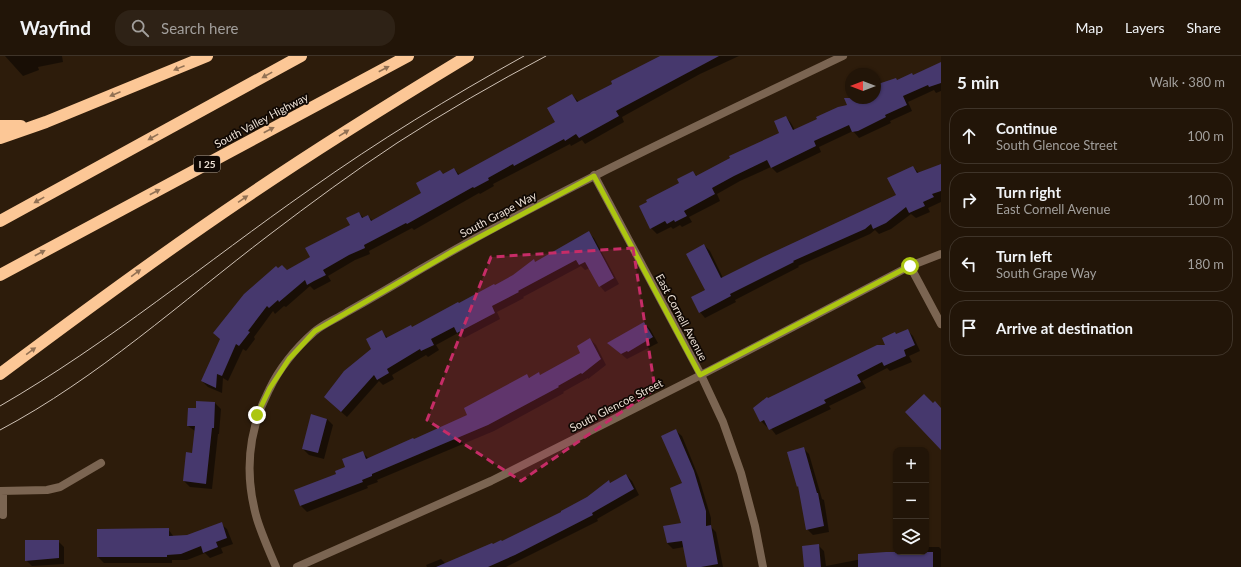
<!DOCTYPE html>
<html lang="en">
<head>
<meta charset="utf-8">
<style>
	:root { --surface:#221508; --page:#2e2216; --text:#f1f3f6; --muted:#a29f9c; --line:#3f3429 }
	body { margin:0; font-family:Lato,sans-serif; background:var(--page); color:var(--text) }
	.controls { position:absolute; right:12px; bottom:12px; display:grid; overflow:hidden; border-radius:8px; box-shadow:0 1px 3px #0004 }
	.controls button { width:36px; height:36px; display:grid; place-items:center; padding:0; border:0; border-bottom:1px solid var(--line); background:var(--surface); color:var(--text); font:20px sans-serif }
	.compass { position:absolute; left:845px; top:12px; width:36px; height:36px; border-radius:50%; background:var(--surface); box-shadow:0 1px 3px #0004; rotate:270deg }
	.stop { position:absolute; width:12px; height:12px; margin:-9px; border:3px solid #acc611; border-radius:50%; background:#fff }
	.stop.end { background:#acc611; border-color:#fff; box-shadow:0 1px 4px #0008 }
	.list { margin:0; padding:0; list-style:none }
	h2 { display:flex; justify-content:space-between; align-items:center; height:52px; margin:0; padding:0 16px; font-size:17px }
	h2 small { font-size:13px; font-weight:400; color:var(--muted) }
	.list li { display:grid; grid-template-columns:26px 1fr auto; gap:12px; align-items:center; box-sizing:border-box; height:56px; margin:0 8px 8px; padding:0 8px; border:1px solid var(--line); border-radius:16px }
	.list b { display:block; font-size:15px; white-space:nowrap }
	.list p { margin:0; font-size:13px; white-space:nowrap; color:var(--muted) }
	.list em { font-size:13px; font-style:normal; color:var(--muted) }
	.icon { flex:none; width:22px; height:22px; fill:none; stroke:currentColor; stroke-width:2; stroke-linecap:round; stroke-linejoin:round }
	.map { position:relative; flex:none; width:941px; height:511px; overflow:hidden }
	header { display:flex; align-items:center; gap:24px; box-sizing:border-box; height:56px; padding:0 20px; background:var(--surface); border-bottom:1px solid var(--line) }
	header strong { font-size:19px }
	nav { display:flex; gap:22px; margin-inline-start:auto; font-size:14px }
	.search { width:280px; height:36px; background:var(--page); display:flex; align-items:center; gap:10px; box-sizing:border-box; padding:0 14px; border-radius:16px; color:var(--muted); font-size:15px }
	main { display:flex }
	aside { flex:1; background:var(--surface) }
	.map>svg:first-child { display:block }
</style>
</head>
<body>
<header>
<strong>Wayfind</strong>
<div class="search"><svg class="icon" aria-label="search" viewBox="0 0 24 24"><circle cx="10" cy="10" r="6"/><path d="M15 15l6 6"/></svg>Search here</div>
<nav><a>Map</a><a>Layers</a><a>Share</a></nav>
</header>
<main>
<div class="map">
<svg width="941" height="511" viewBox="0 0 941 511">
	<rect width="100%" height="100%" fill="#2d1c0b"/>
	<path fill="#0007" d="M5 0H62L63 6 38 11 39 14 23 20Z
		M663 0H739L700 18 622 61 624 66 585 88 582 84 571 90 570 88 493 128 494 130 480 138 479 137 414 174 412 172 369 195 370 198 355 204 328 220 331 225 314 234 310 230 286 251 284 250 275 258 273 255 254 281 255 283 246 295 243 293 228 325 223 322 222 337 208 331 202 325 287 215 311 202 352 169 359 157 364 162 368 160 373 165 423 138 444 119 454 113 460 119 556 67 572 39 579 46Z
		M941 8V35L936 37 934 34 908 46 912 55 890 65 891 67 859 82 853 75 819 91 821 96 777 117 771 111 740 125 717 138 720 145 689 161 692 166 682 171 680 169 673 173 671 171 657 178 651 172 681 128 693 116 698 121 780 77 786 61 791 67 795 74 849 49 846 43 851 41V42H875V36L912 18 914 20Z
		M941 109V146L928 152 930 156 916 162 911 158 891 173 879 178 875 174 870 178 798 210 799 211 735 244 736 246 705 262 700 256 707 234 704 189 710 195 723 222 897 140 913 111 919 117Z
		M589 177 594 182 619 228 605 236 600 230 590 212 585 214 581 210 523 241 524 242 497 256 500 263 464 282 458 277 436 289 439 294 428 301 426 299 392 319 394 323 383 329 379 325 347 361 331 347 373 293 382 276 388 282 413 272 495 230Z
		M644 267 650 273 658 287 627 303 608 287Z
		M907 274 913 280 920 295 909 300 912 306 890 315 887 312 862 325 866 332 829 350 831 353 776 379 769 370 767 371 761 365 768 343 887 290 897 279Z
		M590 283 596 289 606 309 588 323V322L563 336 564 337 494 375 377 424 378 426 367 430 368 432 307 456 301 450 296 435 337 418 346 411 362 396 369 403 414 384 469 359 526 319 530 322 539 317 541 320 582 298Z
		M215 347 221 353 219 378H218L212 433 190 431 184 425 193 398 195 375 188 370 197 353Z
		M327 363 333 369 324 403 309 399 303 393Z
		M676 375 682 380 699 422 711 462V471L716 476 723 511H688L684 491 673 493 667 487 682 468 683 428Z
		M803 392 809 398 822 443 824 444 829 476 813 479 807 473 799 432 798 430Z
		M626 419 632 425 639 439 597 463 598 465 506 511H427L426 509 441 503 446 508 502 486 563 456 588 442 609 425 611 428Z
		M221 468 227 473 233 488 221 492 223 497 210 502 205 497 187 504H172V507H104L98 501 168 473 174 481 187 480Z
		M58 485 64 491V508L32 510 26 504Z
		M818 489 824 495 826 510 898 496H926V491H939L941 493V511H806Z"/>
	<path fill="#46386d" d="M660 0H719L616 55 619 60 579 82 576 78 565 85 564 83 514 110 513 108 488 122 489 124 474 132 473 131 407 168 406 167 364 189 365 192 349 199 323 214 326 219 314 225 307 229 305 224 279 246 278 244 269 252 267 250 248 275 250 276 239 290 236 288 222 320 217 318 216 332 201 325 220 283 213 277 244 238 276 210 278 212 282 209 287 214 310 201 305 192 350 169 346 162 359 156 362 162 368 159 371 165 421 137 416 127 440 114 443 118 454 112 458 119 555 66 547 52 572 38 577 46 612 28 611 25Z
		M941 6V27L929 31 928 29 903 40 907 49 885 59 886 61 858 75 852 76 849 69 814 85 816 90 771 112 767 104 734 120 712 132 715 138 684 155 687 160 675 166 674 164 667 168 665 165 650 173 639 150 647 146 646 144 679 127 677 123 693 115 696 120 730 102 729 100 779 77 774 65 786 60 793 74 817 63 816 61 838 51 847 49 844 42H875V29L896 22 897 24 912 17 913 19Z
		M941 108V135L932 138 934 141 923 146 925 150 909 157 906 151 886 167 873 173 871 168 865 173 793 205 794 206 730 238 731 240 699 257 691 241 705 234 686 198 704 188 721 222 763 201 896 139 887 122 913 110 917 117Z
		M589 175 614 222 599 231 585 206 579 209 576 204 518 235 519 236 492 250 495 257 457 277 454 271 431 283 434 289 421 295 420 293 387 313 389 317 377 324 374 319 341 356 324 341 344 315 371 293 366 283 382 274 386 282 411 269 412 271 458 246 459 247 494 228 495 229 513 219 534 203 535 206Z
		M644 266 653 281 628 296 627 295 621 298 607 287Z
		M908 273 915 289 904 294 906 300 884 310 882 306 857 319 861 326 824 344 826 347 769 374 764 364 760 366 753 352 767 341 768 342 877 289H885L882 282 895 276 896 278Z
		M590 282 601 303 582 318 581 317 558 330 559 331 488 369 372 418V420L362 424 363 426 300 450 294 434 336 418 335 415 345 411 342 403 363 395 366 403 413 382 414 383 467 359 464 352 527 318 529 322 539 316 540 319 580 297 577 290Z
		M924 338 933 347 935 345 941 352V394L905 356Z
		M196 345 215 346 214 372H212L206 428 183 425 186 396 192 397 195 370H187L188 352H196Z
		M311 358 327 363 318 397 302 393Z
		M676 373 694 415 706 455V470L711 469 718 508 701 511H687L682 485 667 487 663 470 681 467 670 432 682 427 661 380Z
		M804 391 817 437H818L824 470 806 474 798 430 797 431 787 396Z
		M626 418 634 433 592 457 593 459 515 499 488 511H436L492 487 493 488 501 484 502 485 561 456V455L587 441 609 424 610 427Z
		M222 466 227 482 216 486 218 491 203 497 201 490 181 498 167 499V501H97V473L169 472V480L187 479Z
		M25 484H59V502L25 505Z
		M819 488 821 511H804L802 490Z
		M886 496H933V511H858V498Z"/>
	<g fill="none" stroke-linecap="round" stroke-linejoin="round">
		<path stroke="#7b6552" stroke-width="8" d="M0 435 47 434 60 431 101 407
			M3 435V459"/>
		<path stroke="#7b6552" stroke-width="8" d="M594 119 701 319 723 366 741 417 755 470 763 511
			M910 210 941 268
			M276 511C269 495 262 479 257 463 244 418 248 375 269 334 279 313 296 292 314 276 323 268 336 263 347 256 372 242 396 228 421 213 557 134 701 68 843 0
			M297 511 491 425 701 319 910 210 941 198"/>
		<path stroke="#fcc796" stroke-width="12" d="M0 70H21
			M0 82 46 66 207 0
			M0 165 301 0
			M0 219 408 0
			M0 318C80 258 160 199 243 143 316 93 392 46 468 0"/>
		<path stroke="#cec1b5" stroke-width="1" d="M0 350C109 287 206 206 309 134 378 85 450 41 524 0
			M0 374C98 322 181 246 269 179 311 147 353 116 397 87 445 56 495 27 546 0"/>
	</g>
	<defs><path id="oneway-solid" d="M-6-.8H1V-3.2L6.5 0L1 3.2V.8H-6Z"/></defs>
	<g fill="#927154">
		<use href="#oneway-solid" transform="translate(179 12) rotate(158)"/>
		<use href="#oneway-solid" transform="translate(384 13) rotate(-28)"/>
		<use href="#oneway-solid" transform="translate(267 19) rotate(151)"/>
		<use href="#oneway-solid" transform="translate(115 38) rotate(157)"/>
		<use href="#oneway-solid" transform="translate(269 74) rotate(-28)"/>
		<use href="#oneway-solid" transform="translate(344 77) rotate(-32)"/>
		<use href="#oneway-solid" transform="translate(153 81) rotate(151)"/>
		<use href="#oneway-solid" transform="translate(155 136) rotate(-28)"/>
		<use href="#oneway-solid" transform="translate(243 143) rotate(-34)"/>
		<use href="#oneway-solid" transform="translate(39 144) rotate(151)"/>
		<use href="#oneway-solid" transform="translate(40 197) rotate(-28)"/>
		<use href="#oneway-solid" transform="translate(136 217) rotate(-36)"/>
		<use href="#oneway-solid" transform="translate(31 295) rotate(-36)"/>
	</g>
	<g fill="none" stroke-linecap="round" stroke-linejoin="round">
		<path stroke="#acc611" stroke-width="5" d="M257 359 270 332 289 303 315 275 455 194 594 120 700 319 910 210"/>
	</g>
	<path fill="#c62c67" fill-opacity="0.2" stroke="#c62c67" stroke-width="3" stroke-dasharray="8 5" stroke-linejoin="round" d="M633 192 655 333 521 425 427 364 491 201Z"/>
	<g text-anchor="middle" dominant-baseline="central" stroke-width="3.5" stroke-linejoin="round" paint-order="stroke">
		<rect fill="#100803" stroke="#aa9f96" stroke-width="1" x="194" y="100" width="26" height="16" rx="3"/>
		<g font-size="10" font-weight="bold" fill="#ece0d5">
			<text x="207" y="108">I 25</text>
		</g>
		<g font-size="11" fill="#ece0d5" stroke="#100803">
			<text transform="translate(261 64) rotate(-28)">South Valley Highway</text>
			<text transform="translate(498 158) rotate(-28)">South Grape Way</text>
			<text transform="translate(682 261) rotate(62)">East Cornell Avenue</text>
			<text transform="translate(616 349) rotate(-27)">South Glencoe Street</text>
		</g>
	</g>
</svg>
<div class="controls">
<button>+</button>
<button>−</button>
<button><svg class="icon" aria-label="layers" viewBox="0 0 24 24"><path d="M12 4l9 5-9 5-9-5zM3 14l9 5 9-5"/></svg></button>
</div>
<svg class="compass" viewBox="-18 -18 36 36"><path d="M0-13l5 13h-10z" fill="#e53935"/><path d="M0 13l5-13h-10z" fill="#a29f9c"/></svg>
<div class="stop" style="left:910px;top:210px"></div>
<div class="stop end" style="left:257px;top:359px"></div>
</div>
<aside>
<h2>5 min<small>Walk · 380 m</small></h2>
<ul class="list">
<li><svg class="icon" aria-label="ahead" viewBox="0 0 24 24"><path d="M12 20V5M6 11l6-6 6 6"/></svg><div><b>Continue</b><p>South Glencoe Street</p></div><em>100 m</em></li>
<li><svg class="icon" aria-label="right" viewBox="0 0 24 24"><path d="M7 20v-9h11M14 6l5 5-5 5"/></svg><div><b>Turn right</b><p>East Cornell Avenue</p></div><em>100 m</em></li>
<li><svg class="icon" aria-label="left" viewBox="0 0 24 24"><path d="M17 20v-9H6M10 6l-5 5 5 5"/></svg><div><b>Turn left</b><p>South Grape Way</p></div><em>180 m</em></li>
<li><svg class="icon" aria-label="arrive" viewBox="0 0 24 24"><path d="M6 21V4h12l-3 4 3 4H6"/></svg><div><b>Arrive at destination</b></div></li>
</ul>
</aside>
</main>
</body>
</html>
